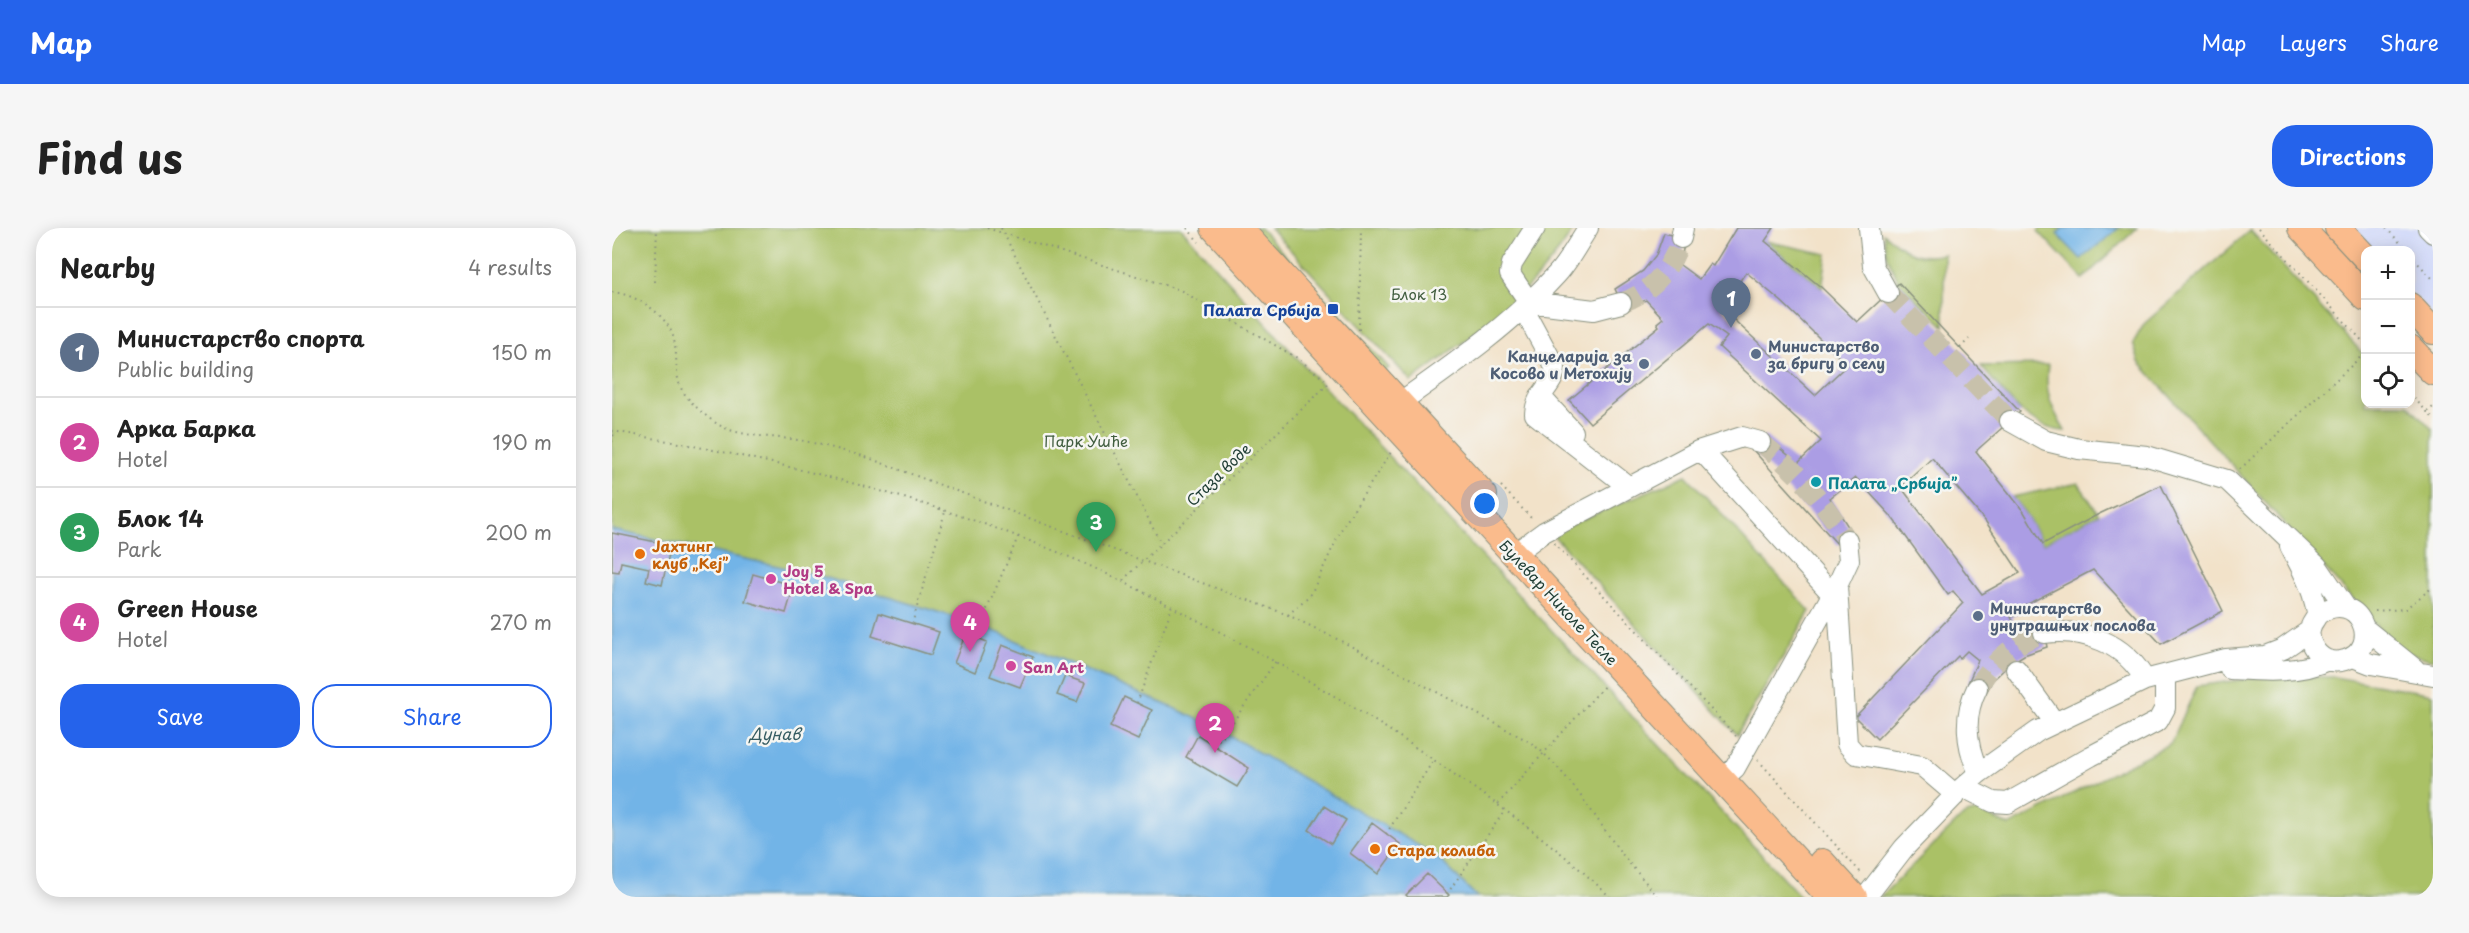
<!DOCTYPE html>
<html lang="en">
<head>
<meta charset="utf-8">
<style>
	:root { --surface:#fff; --page:#f6f6f6; --text:#222; --muted:#767676; --line:#e0e0e0; --accent:#2563eb }
	body { margin:0; font-family:"Playpen Sans",sans-serif; background:var(--page); color:var(--text) }
	.controls { position:absolute; right:18px; top:18px; display:grid; overflow:hidden; border-radius:12px; box-shadow:0 3px 15px #0003 }
	.controls button { width:54px; height:54px; display:grid; place-items:center; padding:0; border:0; border-bottom:2px solid var(--line); background:var(--surface); color:var(--text); font:30px sans-serif }
	.you { position:absolute; left:873px; top:276px; width:21px; height:21px; margin:-15px; border:4px solid #fff; border-radius:50%; background:#1a73e8; box-shadow:0 0 0 9px #1a73e833 }
	.badge { display:grid; place-items:center; width:39px; height:39px; border-radius:50%; background:var(--accent); color:#fff; font-size:20px; font-weight:700 }
	.pin { position:absolute; translate:-50% -50px; filter:drop-shadow(0 2px 3px #0008) }
	.pin::after { content:''; position:absolute; top:32px; width:21px; height:18px; background:inherit; clip-path:polygon(0 0,100% 0,50% 100%) }
	.list { margin:0; padding:0; list-style:none }
	h2 { display:flex; justify-content:space-between; align-items:center; height:78px; margin:0; padding:0 24px; font-size:26px }
	h2 small { font-size:20px; font-weight:400; color:var(--muted) }
	.list li { display:grid; grid-template-columns:39px 1fr auto; gap:18px; align-items:center; box-sizing:border-box; height:90px; padding:0 24px; border-top:2px solid var(--line) }
	.list b { display:block; font-size:22px; white-space:nowrap }
	.list p { margin:0; font-size:20px; white-space:nowrap; color:var(--muted) }
	.list em { font-size:20px; font-style:normal; color:var(--muted) }
	.actions { display:flex; gap:12px; padding:18px 24px }
	.actions a { flex:1; padding:14px 0; border:2px solid var(--accent); border-radius:24px; text-align:center; font-size:21px; color:var(--accent) }
	.actions .main { background:var(--accent); color:#fff }
	.icon { flex:none; width:33px; height:33px; fill:none; stroke:currentColor; stroke-width:2; stroke-linecap:round; stroke-linejoin:round }
	.map { position:relative; flex:none; width:1821px; height:669px; overflow:hidden; border-radius:24px }
	header { display:flex; align-items:center; gap:36px; box-sizing:border-box; height:84px; padding:0 30px; background:var(--accent); color:#fff }
	header strong { font-size:28px }
	nav { display:flex; gap:33px; margin-inline-start:auto; font-size:21px }
	.intro { display:flex; align-items:center; justify-content:space-between; box-sizing:border-box; height:144px; padding:0 36px }
	h1 { margin:0; font-size:42px }
	.button { padding:15px 27px; border-radius:24px; background:var(--accent); color:#fff; font-size:21px; font-weight:700 }
	main { display:flex; gap:36px; padding:0 36px }
	aside { flex:1; background:var(--surface); border-radius:24px; box-shadow:0 3px 15px #0003 }
	.map>svg:first-child { display:block }
</style>
</head>
<body>
<header>
<strong>Map</strong>
<nav><a>Map</a><a>Layers</a><a>Share</a></nav>
</header>
<div class="intro"><h1>Find us</h1><a class="button">Directions</a></div>
<main>
<aside>
<h2>Nearby<small>4 results</small></h2>
<ul class="list">
<li><span class="badge" style="background:#5c6f8a">1</span><div><b>Министарство спорта</b><p>Public building</p></div><em>150 m</em></li>
<li><span class="badge" style="background:#d1479c">2</span><div><b>Арка Барка</b><p>Hotel</p></div><em>190 m</em></li>
<li><span class="badge" style="background:#2e9e5b">3</span><div><b>Блок 14</b><p>Park</p></div><em>200 m</em></li>
<li><span class="badge" style="background:#d1479c">4</span><div><b>Green House</b><p>Hotel</p></div><em>270 m</em></li>
</ul>
<div class="actions"><a class="main">Save</a><a>Share</a></div>
</aside>
<div class="map">
<svg width="1821" height="669" viewBox="0 0 1821 669">
	<rect width="100%" height="100%" fill="#f6f6f2"/>
	<filter id="ink" filterUnits="userSpaceOnUse"><feTurbulence type="fractalNoise" baseFrequency=".0167" numOctaves="2"/><feDisplacementMap in="SourceGraphic" scale="12" xChannelSelector="R" yChannelSelector="G"/><feConvolveMatrix kernelMatrix="1 2 1 2 8 2 1 2 1" color-interpolation-filters="sRGB"/></filter>
	<filter id="wash" filterUnits="userSpaceOnUse"><feTurbulence type="fractalNoise" baseFrequency=".008" numOctaves="4" result="noise"/><feDisplacementMap in="SourceGraphic" scale="24" xChannelSelector="R" yChannelSelector="G"/><feGaussianBlur stdDeviation="1.35" result="paint"/><feColorMatrix in="noise" values="0 0 0 0 0 0 0 0 0 0 0 0 0 0 0 0 0 1.4 0 .05"/><feComposite in="paint" operator="in"/></filter>
	<g filter="url(#wash)">
		<rect width="100%" height="100%" fill="#f2e2c9"/>
		<path fill="#d1d9f9" d="M1740 0H1821V88L1799 64 1798 22H1760Z"/>
		<path fill="#aac166" stroke="#647f4d" stroke-width="1.5" d="M0 0H569L685 130 1189 669H865L823 627 573 485 368 397 202 346 0 302Z
			M638 0H648L777 140 771 145Z
			M658 0H962C925 64 857 110 799 153Z
			M1429 0H1525L1471 51 1426 3Z
			M1638 2 1753 128 1754 176H1796L1821 202V432L1787 423 1527 134 1521 115 1532 96Z
			M1271 5C1293 22 1303 33 1332 26V98L1287 55 1275 29Z
			M1153 13 1215 26 1210 60Z
			M1436 137C1432 165 1439 179 1453 203 1415 201 1392 165 1369 138Z
			M1074 247 1198 383 1125 507 939 305Z
			M1466 255 1487 286 1431 316 1412 284 1400 269Z
			M1649 449H1722L1821 466V669H1268L1352 587 1366 583 1397 598 1559 515 1585 458Z"/>
		<path fill="#72b4e7" stroke="#48788e" stroke-width="1.5" d="M1451 0H1507L1469 31 1445 6Z
			M0 302 202 346 368 397 573 485 613 505 823 627 865 669H0Z"/>
		<g id="blocks">
			<path fill="#ab9de4" fill-rule="evenodd" d="M1124 0H1162L1153 13 1210 60 1245 94 1287 55 1408 184 1364 223 1412 284 1431 316 1487 286 1549 257 1611 383 1549 416 1481 342 1410 379 1411 382 1399 389 1406 402 1431 399 1435 419 1412 427 1399 435 1381 452 1374 465 1356 455 1366 432 1355 423 1348 430 1346 428 1265 511 1243 489 1351 375 1341 363 1336 367 1279 288 1244 250 1218 270 1242 308 1226 317 1141 222 1153 208 1186 235 1209 213 1107 119 1115 109 1097 96 978 195 957 172 1047 98 1045 95 1051 90 1034 72 1012 80 1003 61 1031 43 1044 27 1052 5 1073 11 1068 37 1087 51 1098 36 1101 38ZM1134 44 1170 74 1235 137 1203 167 1109 80ZM1320 230 1374 294 1408 345 1370 366 1289 259Z
				M0 305 59 317 50 357 34 353 37 340 9 334 7 344 0 343Z
				M141 346 182 358 174 385 133 373Z
				M267 385 327 404 319 427 260 408Z
				M354 405 375 414 363 444 342 435Z
				M390 417 421 429 408 459 378 448Z
				M453 448 473 455 465 474 445 467Z
				M512 469 540 482 526 512 498 499Z
				M586 507 637 540 625 559 574 529Z
				M712 578 734 592 719 616 697 602Z
				M760 595 788 616 766 646 738 625Z
				M815 646 837 667 835 669H796L794 667Z"/>
		</g>
	</g>
	<g filter="url(#ink)">
		<use href="#blocks" fill-opacity="0" stroke="#88907e" stroke-width="1.5"/>
		<g fill="none" stroke-linecap="round" stroke-linejoin="round">
			<path stroke="#c8c1ab" stroke-width="20" stroke-dasharray="20 10" stroke-linecap="butt" d="M1276 65 1398 193
				M1009 75C1040 64 1060 41 1069 10
				M1148 214C1183 241 1213 274 1235 312
				M1365 460C1381 434 1402 414 1432 405"/>
			<g stroke="#88907e" stroke-width="22">
				<path id="minor" d="M923 0 900 36 898 46 917 74 982 82 1009 75
					M1257 0 1261 38 1276 65
					M1816 0 1821 5
					M1069 10 1071 0
					M911 80 943 139C943 158 924 164 923 186L1017 259
					M928 168 961 204 957 210
					M776 183C835 141 896 100 945 46 957 33 966 15 976 0
					M1398 193 1434 213 1467 221 1535 228 1615 252 1705 338 1734 380
					M1089 222 1220 366
					M1678 318C1686 334 1696 351 1701 368 1702 373 1705 381 1705 386 1705 390 1700 394 1699 398 1694 411 1703 427 1715 432 1721 434 1727 434 1733 432 1772 421 1748 357 1705 387
					M902 326 932 304 1086 223 1130 209 1148 214
					M1225 358 1235 516 1244 526 1310 538 1344 567
					M1752 400 1803 441
					M1432 405C1472 400 1513 415 1533 452
					M1741 429 1759 436 1821 447
					M1404 441 1443 495
					M1618 441C1651 443 1686 446 1716 432
					M1365 460C1351 488 1354 518 1367 545
					M1110 551 1123 540 1225 358 1237 332 1235 312
					M1351 559 1381 574 1396 575 1479 528 1546 493 1553 480V447
					M1254 669 1292 620 1351 559 1367 545 1426 503 1533 452 1614 431 1653 428 1671 421 1697 403"/>
			</g>
			<g stroke="#88907e" stroke-width="28">
				<path id="major" d="M602 0 1218 669
					M627 0 872 267
					M1689 0 1754 70
					M1726 0 1754 30
					M1798 78 1821 103
					M1798 120 1821 144
					M1210 634 1242 669"/>
			</g>
			<path stroke="#88907e" stroke-width="2" stroke-dasharray="1.5 4.5" stroke-linecap="butt" d="M375 0 568 62 685 130 716 154
				M389 0 549 316
				M575 0 587 14
				M1647 0 1754 117
				M1774 0 1795 22
				M1798 27 1821 51
				M43 54 45 0
				M0 64C24 66 57 87 62 112 66 128 62 147 70 162 78 175 94 189 107 197 128 210 167 208 192 213 212 217 231 223 251 228L676 387 733 415 918 514C955 542 980 585 1007 622 1019 638 1033 653 1046 669
				M747 102 749 0
				M1348 120 1357 111
				M1798 166 1821 190
				M1815 184 1821 179
				M0 203C147 228 300 265 438 321 489 341 537 367 585 392 668 435 749 481 826 535 885 576 946 618 998 669
				M0 214 2 204
				M1628 241 1754 124
				M889 258 920 291
				M942 315 1124 508
				M511 352 717 155
				M1763 383 1793 381 1821 359
				M676 387 699 366 730 300 781 221
				M300 396 333 284
				M363 409 406 309
				M525 475 560 379
				M602 517 613 505 664 433
				M1146 532 1251 647
				M886 576 994 456
				M774 606 821 533
				M835 666 893 582"/>
			<use href="#minor" stroke="#fff" stroke-width="20"/>
			<use href="#major" stroke="#fabb8c" stroke-width="26"/>
		</g>
	</g>
	<rect fill="#1a4fb4" stroke="#f6f6f2" stroke-width="2" x="715" y="75" width="12" height="12" rx="3"/>
	<g fill="#5c6f8a" stroke="#f6f6f2" stroke-width="2">
		<circle cx="1144" cy="126" r="6"/>
		<circle cx="1032" cy="136" r="6"/>
		<circle cx="1366" cy="388" r="6"/>
	</g>
	<circle fill="#0f9aa8" stroke="#f6f6f2" stroke-width="2" cx="1204" cy="254" r="6"/>
	<g fill="#e8710a" stroke="#f6f6f2" stroke-width="2">
		<circle cx="28" cy="326" r="6"/>
		<circle cx="763" cy="621" r="6"/>
	</g>
	<g fill="#d1479c" stroke="#f6f6f2" stroke-width="2">
		<circle cx="159" cy="351" r="6"/>
		<circle cx="399" cy="438" r="6"/>
	</g>
	<g text-anchor="middle" dominant-baseline="central" stroke-width="5" stroke-linejoin="round" paint-order="stroke">
		<g font-size="15" fill="#425e40" stroke="#f6f6f2">
			<text x="807" y="65">Блок 13</text>
			<text x="474" y="212">Парк Ушће</text>
		</g>
		<g font-size="15" font-weight="bold" fill="#164399" stroke="#f6f6f2" text-anchor="end">
			<text x="709" y="81">Палата Србија</text>
		</g>
		<g font-size="15" font-weight="bold" fill="#4e5e75" stroke="#f6f6f2" text-anchor="start">
			<text x="1156" y="117">Министарство<tspan x="1156" dy="17">за бригу о селу</tspan></text>
			<text x="1020" y="127" text-anchor="end">Канцеларија за<tspan x="1020" dy="17">Косово и Метохију</tspan></text>
			<text x="1378" y="379">Министарство<tspan x="1378" dy="17">унутрашњих послова</tspan></text>
		</g>
		<g font-size="15" fill="#1f3d34" stroke="#f6f6f2">
			<text transform="translate(606 246) rotate(-44)">Стаза воде</text>
			<text transform="translate(947 374) rotate(47)">Булевар Николе Тесле</text>
		</g>
		<g font-size="15" font-weight="bold" fill="#0d838f" stroke="#f6f6f2" text-anchor="start">
			<text x="1216" y="254">Палата „Србија”</text>
		</g>
		<g font-size="15" font-weight="bold" fill="#c56008" stroke="#f6f6f2" text-anchor="start">
			<text x="40" y="317">Јахтинг<tspan x="40" dy="17">клуб „Кеј”</tspan></text>
			<text x="775" y="621">Стара колиба</text>
		</g>
		<g font-size="15" font-weight="bold" fill="#b23c85" stroke="#f6f6f2" text-anchor="start">
			<text x="171" y="342">Joy 5<tspan x="171" dy="17">Hotel &amp; Spa</tspan></text>
			<text x="411" y="438">San Art</text>
		</g>
		<g font-size="16" font-style="italic" fill="#345b61" stroke="#f6f6f2">
			<text x="163" y="505">Дунав</text>
		</g>
	</g>
</svg>
<div class="controls">
<button>+</button>
<button>−</button>
<button><svg class="icon" aria-label="locate" viewBox="0 0 24 24"><circle cx="12" cy="12" r="6"/><path d="M12 2v4M12 18v4M2 12h4M18 12h4"/></svg></button>
</div>
<div class="you"></div>
<div class="pin badge" style="left:1119px;top:100px;background:#5c6f8a">1</div>
<div class="pin badge" style="left:603px;top:525px;background:#d1479c">2</div>
<div class="pin badge" style="left:484px;top:324px;background:#2e9e5b">3</div>
<div class="pin badge" style="left:358px;top:424px;background:#d1479c">4</div>
</div>
</main>
</body>
</html>
